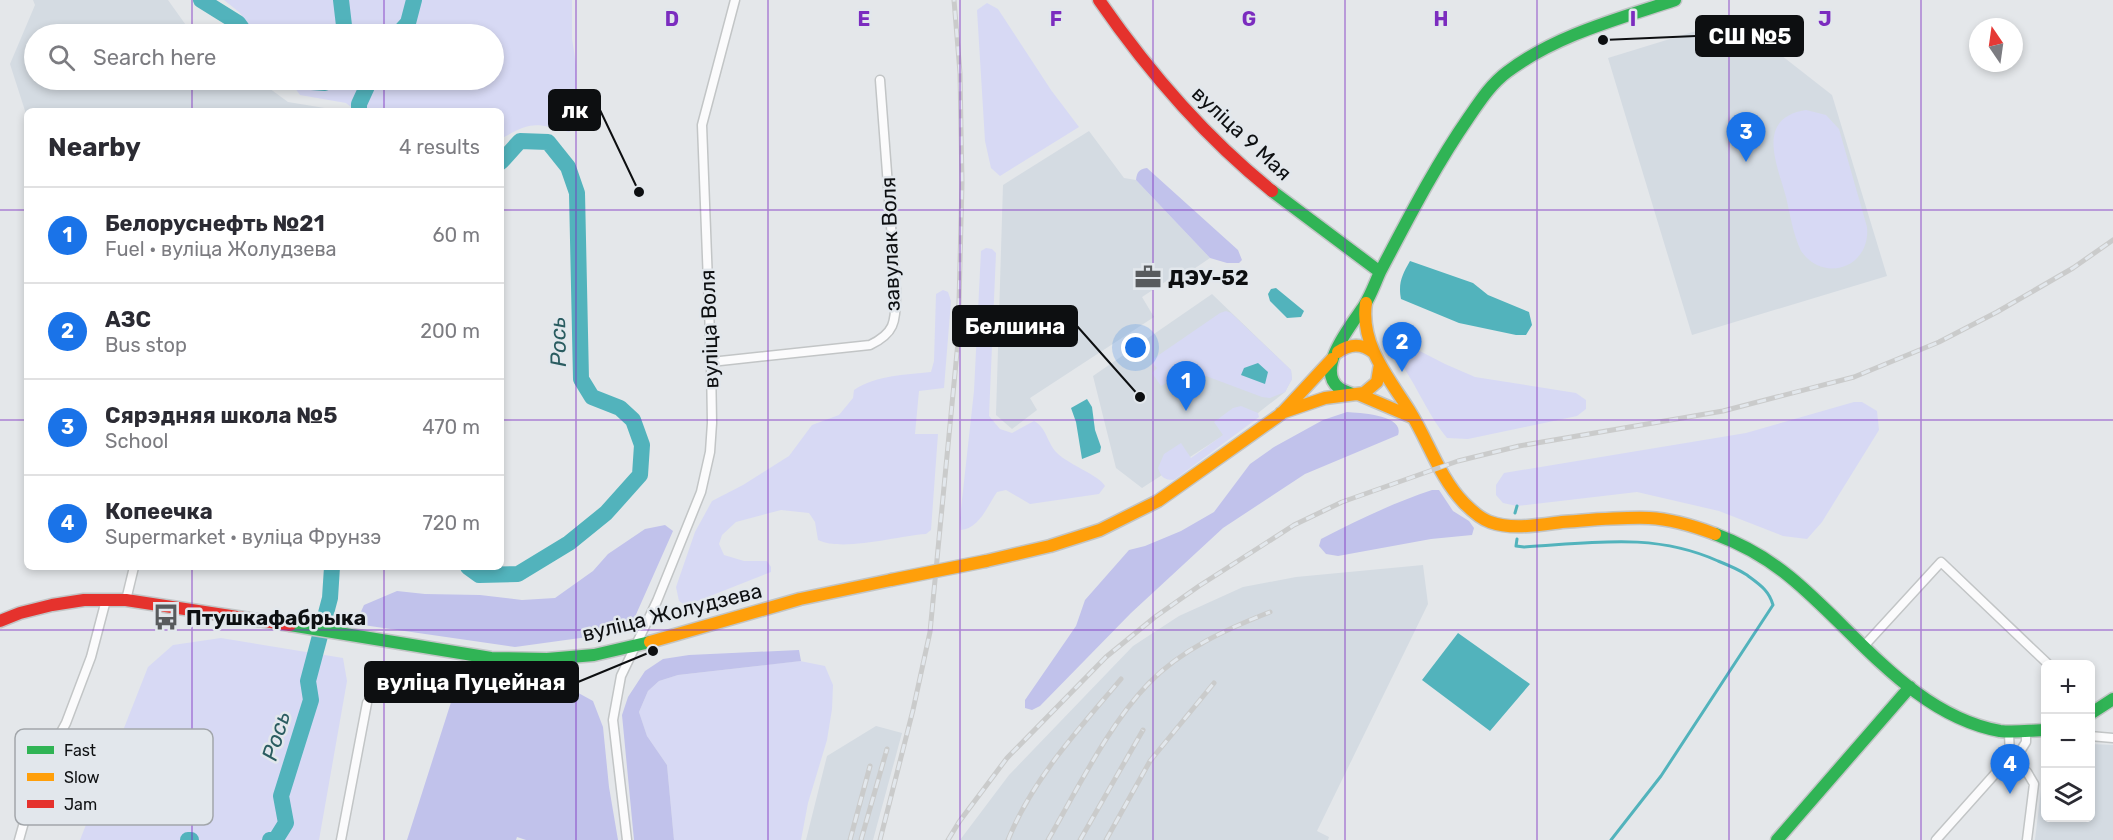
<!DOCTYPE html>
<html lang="en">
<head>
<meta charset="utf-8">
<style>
	:root { --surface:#fff; --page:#f2f2f3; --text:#2b2b33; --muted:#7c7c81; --line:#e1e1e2; --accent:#1a73e8 }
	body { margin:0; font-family:Rubik,sans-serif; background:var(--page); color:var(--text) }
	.controls { position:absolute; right:18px; bottom:18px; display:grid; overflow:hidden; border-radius:9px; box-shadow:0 3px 9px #0003 }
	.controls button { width:54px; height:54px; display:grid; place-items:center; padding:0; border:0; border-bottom:2px solid var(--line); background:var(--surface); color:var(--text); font:30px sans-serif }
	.compass { position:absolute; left:1969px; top:18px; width:54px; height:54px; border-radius:50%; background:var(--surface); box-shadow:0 3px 9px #0003; rotate:347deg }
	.you { position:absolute; left:1136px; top:348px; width:21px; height:21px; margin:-15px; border:4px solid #fff; border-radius:50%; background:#1a73e8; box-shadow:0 0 0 9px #1a73e833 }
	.badge { display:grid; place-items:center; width:39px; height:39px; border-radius:50%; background:var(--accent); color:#fff; font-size:20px; font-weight:700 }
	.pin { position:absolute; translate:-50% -50px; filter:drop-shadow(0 2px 3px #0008) }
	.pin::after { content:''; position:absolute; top:32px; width:21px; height:18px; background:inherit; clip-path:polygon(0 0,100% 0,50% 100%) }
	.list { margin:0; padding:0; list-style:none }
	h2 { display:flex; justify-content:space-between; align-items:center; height:78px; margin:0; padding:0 24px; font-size:26px }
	h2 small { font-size:20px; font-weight:400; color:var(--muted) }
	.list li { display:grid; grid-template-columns:39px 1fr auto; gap:18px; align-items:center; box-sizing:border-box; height:96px; padding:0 24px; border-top:2px solid var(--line) }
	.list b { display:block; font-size:22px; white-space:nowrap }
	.list p { margin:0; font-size:20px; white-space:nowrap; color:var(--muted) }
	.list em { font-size:20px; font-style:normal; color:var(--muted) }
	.icon { flex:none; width:33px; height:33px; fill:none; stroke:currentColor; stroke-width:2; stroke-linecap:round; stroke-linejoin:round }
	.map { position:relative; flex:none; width:2113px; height:840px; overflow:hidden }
	.search { position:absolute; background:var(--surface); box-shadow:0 3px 9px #0003; left:24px; top:24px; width:480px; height:66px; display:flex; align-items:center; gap:15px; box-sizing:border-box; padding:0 21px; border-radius:33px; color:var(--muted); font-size:22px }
	.panel { position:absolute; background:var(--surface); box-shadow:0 3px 9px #0003; left:24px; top:108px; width:480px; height:462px; border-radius:9px }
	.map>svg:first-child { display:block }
</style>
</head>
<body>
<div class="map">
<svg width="2113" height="840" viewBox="0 0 2113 840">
	<rect width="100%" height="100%" fill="#e4e7ea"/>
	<path fill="#d4dbe2" d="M33 0H168L188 28 197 34H34V80H258L288 102 343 111H27V117L10 64 35 5Z
		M1735 19 1832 95 1887 276 1692 335 1608 58Z
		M1089 131 1124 178 1136 180 1210 258 1179 279 1168 280 1142 297 1154 317 1030 398 1037 410 1012 429 996 415 1003 185Z
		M1212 294 1291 370 1292 379 1285 392 1258 413 1142 488 1116 468 1093 376Z
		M1423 565 1428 604 1317 831 1329 837 1328 840H960L1009 775 1133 646 1179 616 1243 587 1296 577Z
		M876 726 902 733 873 840H806L827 756Z
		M2091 744 2113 745V840H2035L2045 757 2046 818H2090Z"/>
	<path fill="#d7d9f4" d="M224 0H572V39L576 64 577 126 569 132C535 123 532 121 501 139V111H356L346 103 300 95 289 80H494V34H256L239 12Z
		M987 3 998 9 1051 90 1079 127 1000 176 991 168 985 141 977 10Z
		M1806 110 1826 115 1839 129 1867 227C1871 267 1824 284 1801 251 1793 234 1790 214 1786 197 1777 164 1755 118 1806 110Z
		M986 248 992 249 996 253 989 416 1000 429 1012 433 1034 421C1046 427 1047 442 1056 452 1067 464 1099 475 1105 486L1099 494 1030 504 1006 490 997 492C988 505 979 529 961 530L960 518 974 391 981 251Z
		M943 290 948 292 951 301 944 388 919 391 915 434H938L931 530 926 534C897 536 842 552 818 540L815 522 809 513 781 510 736 522 722 535 719 544 724 555 744 561H767L771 567V572L695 602 685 605 679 601 676 587 695 532 712 501 743 485 789 456 812 425 839 415 853 398 854 390C877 375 904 375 931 372L934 361 936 294Z
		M1226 311 1231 313 1291 370 1292 379 1285 392 1270 398 1262 397 1206 376 1197 375 1177 386 1172 380 1161 386 1152 373 1157 368 1153 364V359L1220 313Z
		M1395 343 1406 344 1445 364 1475 377 1576 393 1586 400V409L1577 416 1468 439 1447 438C1425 411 1414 377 1391 351L1390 345Z
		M1854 402H1862L1877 411 1879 430 1822 522 1807 539 1783 536 1719 511 1637 492 1517 506 1503 503 1496 495V485L1504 473 1746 433Z
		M1241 406 1258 413 1259 417 1174 480C1164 480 1161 477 1158 468L1164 454 1181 443 1191 458 1223 435 1214 422 1233 408Z
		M221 638 343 658 347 681 319 840H80L148 667 173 645Z
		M800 661 825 666 833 685 832 709 827 740 808 803 801 840H674L667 765 647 736 639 712 648 691 659 681 678 675Z"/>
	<path fill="#c1c2eb" d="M1147 168 1238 250 1242 260 1239 263H1227L1210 258 1136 180C1137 172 1139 169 1147 168Z
		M1347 412C1360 413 1405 415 1398 435L1305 474 1223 528 1131 613 1040 706 1032 710 1025 708V700L1076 626 1085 600 1129 550 1145 546 1181 531 1214 512 1250 464 1274 447 1323 420Z
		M1432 490H1439L1453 511 1469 521 1474 528 1472 535 1431 539 1338 556 1326 554 1319 546 1321 539C1358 520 1393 503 1432 490Z
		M665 525 673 531 634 619 602 635 515 647 363 625 359 616 364 605 397 591 425 594 480 595 522 600 555 598 593 571 608 554 645 529Z
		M799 650 801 661 678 675 659 681 648 691 639 712 647 736 667 765 674 840H634L622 715 628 697 645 671 663 659 689 655Z
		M396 670 495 679 512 676 562 684 593 701 603 727 609 787 618 840H526L517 837 516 840H407L453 696 377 683 382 674Z"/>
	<path fill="#52b3bc" d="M1410 261 1473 283 1488 295 1529 312 1532 325 1526 335H1516L1459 323 1401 299C1398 283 1402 275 1410 261Z
		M1276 288 1304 311 1301 317 1287 318 1270 301 1268 294 1271 289Z
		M1258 363 1268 372 1265 384 1241 375 1244 368Z
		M1087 399 1092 407 1095 430 1101 447 1100 452 1082 459 1076 422 1071 408Z
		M1458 633 1530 684 1490 731 1422 680Z"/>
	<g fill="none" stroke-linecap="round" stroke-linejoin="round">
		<path stroke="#52b3bc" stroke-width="3" d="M1515 513 1517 506
			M1517 539 1516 546 1524 547C1592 543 1654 532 1718 561 1728 565 1738 569 1747 575 1759 584 1769 590 1773 605L1661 776 1611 840"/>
		<path stroke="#52b3bc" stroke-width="16" d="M201 0 238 23 246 34
			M341 0 345 34
			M398 34 408 23 414 0
			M284 80 325 83 330 80
			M359 111V104L370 80
			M468 567 479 575 518 574 569 543 606 513 640 475 642 445 633 420 620 408 592 397 581 379 577 193 568 167 548 142 520 141 501 162
			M188 840H191
			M270 840 276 839 286 823 281 796 311 700 308 681 330 598 332 567"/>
		<g stroke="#c2c5c6" stroke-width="11">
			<path id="street" d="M711 362 870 345C897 332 895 320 896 292L880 80
				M126 600 134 567
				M1864 646 1941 562 2048 664
				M2009 733 2010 757
				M2090 736 2113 738
				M2010 757 2027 772 2034 784 2027 840
				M19 840 37 776 66 723 91 657 106 600
				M341 840 367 703
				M627 840 613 720 621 676 657 601 701 492 710 452 712 423 711 362 702 125 735 0
				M1936 840 2002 766 2021 750 2026 742V733"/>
		</g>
		<g stroke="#c2c5c6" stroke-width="15">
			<path id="fast" d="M1272 191 1380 272C1375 283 1371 295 1364 306 1353 323 1314 369 1339 388 1343 391 1348 392 1352 394
				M1380 272C1408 219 1435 166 1469 117 1480 101 1491 84 1507 72 1556 35 1618 19 1675 0
				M1715 534C1742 544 1767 558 1790 577 1855 630 1912 715 2000 731 2015 733 2032 730 2046 730
				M290 625 491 658 547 659 594 655 650 642
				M2090 714 2113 699
				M1777 840 1910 687"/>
		</g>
		<g stroke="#c2c5c6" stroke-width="15">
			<path id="slow" d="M1366 303C1360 344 1388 377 1409 410 1428 440 1439 477 1464 503 1471 510 1481 519 1490 522 1512 530 1539 525 1562 522 1591 520 1620 517 1649 518 1671 519 1694 526 1715 534
				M1338 352C1350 344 1361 343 1373 352
				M1358 394 1412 417
				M1281 413 1325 398 1364 393 1377 382 1380 364
				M986 561 1050 546 1100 530 1158 501 1281 414 1332 359
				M650 642 800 599 891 580"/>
		</g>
		<g stroke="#c2c5c6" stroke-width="15">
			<path id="jam" d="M1099 0C1148 71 1205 137 1272 191
				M0 621 20 613 52 605 84 600H126L290 625"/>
		</g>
		<use href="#street" stroke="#fbfbfc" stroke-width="8"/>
		<use href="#fast" stroke="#30b455" stroke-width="12"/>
		<use href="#slow" stroke="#ff9f0a" stroke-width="12"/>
		<use href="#jam" stroke="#e5322d" stroke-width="12"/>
		<g stroke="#cacbcb" stroke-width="5">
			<path id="rail" d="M850 840 870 766
				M861 840 887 749
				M880 840 913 710 930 632 958 342 962 183 960 73 954 0
				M948 840 959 822 1007 758 1106 657 1155 617 1199 586 1294 525 1342 502 1458 461 1519 446 1723 411 1854 377 1939 342 1997 312 2073 268 2113 240
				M1008 840C1033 778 1079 729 1121 679
				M1048 840C1077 790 1109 724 1149 683 1182 649 1227 629 1270 612
				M1080 840 1143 730
				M1106 840 1150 761 1214 683"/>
		</g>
		<use href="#rail" stroke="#e2e7ec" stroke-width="3" stroke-dasharray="9" stroke-linecap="butt"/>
		<g stroke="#c2c5c6" stroke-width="15" stroke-linecap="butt">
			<path id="slow-bridge" d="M891 580 986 561"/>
		</g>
		<use href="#slow-bridge" stroke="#ff9f0a" stroke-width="12"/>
	</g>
	<path fill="none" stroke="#7b2cbf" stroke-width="1.5" stroke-opacity="0.55" d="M192 0V34M384 0V34M576 0V840M768 0V840M960 0V840M1153 0V840M1345 0V840M1537 0V840M1729 0V840M1921 0V840M192 80V111M384 80V111M0 210H27M501 210H2113M0 420H27M501 420H2113M192 567V840M384 567V840M0 630H2113"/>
	<defs>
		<g id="office-bare" transform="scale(2.07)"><path d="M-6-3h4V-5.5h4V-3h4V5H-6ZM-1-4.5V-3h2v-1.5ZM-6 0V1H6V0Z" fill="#585b5d" stroke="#e2e7ec" stroke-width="2.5" paint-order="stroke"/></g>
		<g id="bus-bare" transform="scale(2.07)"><path d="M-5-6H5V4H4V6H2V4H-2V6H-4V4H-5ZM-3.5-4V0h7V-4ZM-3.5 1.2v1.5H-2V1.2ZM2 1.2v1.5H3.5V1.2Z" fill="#585b5d" stroke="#e2e7ec" stroke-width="2.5" paint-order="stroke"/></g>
	</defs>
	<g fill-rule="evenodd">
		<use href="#office-bare" x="1148" y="277"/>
		<use href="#bus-bare" x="166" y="617"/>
	</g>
	<g text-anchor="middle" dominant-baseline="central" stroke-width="5" stroke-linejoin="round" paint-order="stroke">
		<g font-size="21" fill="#0d0f11" stroke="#e2e7ec">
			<text transform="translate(1242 133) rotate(43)">вуліца 9 Мая</text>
			<text transform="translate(890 244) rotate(-92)">завулак Воля</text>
			<text transform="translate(709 329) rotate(-92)">вуліца Воля</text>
			<text transform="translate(672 612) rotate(-14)">вуліца Жолудзева</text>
		</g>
		<g font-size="21" font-weight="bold" fill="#0d0f11" stroke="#e2e7ec" text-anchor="start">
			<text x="1168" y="277">ДЭУ-52</text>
			<text x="186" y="617">Птушкафабрыка</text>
		</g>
		<g font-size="22" font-style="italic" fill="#2a5c60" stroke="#e2e7ec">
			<text transform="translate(558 342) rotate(-91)">Рось</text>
			<text transform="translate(276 736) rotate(-73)">Рось</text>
		</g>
	</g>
	<rect x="15" y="729" width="198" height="96" rx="9" fill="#e2e7ec" stroke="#a2a6aa" stroke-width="1.5"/>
	<rect x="27" y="746" width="27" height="8" fill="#30b455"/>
	<rect x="27" y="773" width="27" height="8" fill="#ff9f0a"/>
	<rect x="27" y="800" width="27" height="8" fill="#e5322d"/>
	<g font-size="16" fill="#0d0f11">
		<text x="64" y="756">Fast</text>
		<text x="64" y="783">Slow</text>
		<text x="64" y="810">Jam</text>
	</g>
	<g font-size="20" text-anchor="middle" font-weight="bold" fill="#7b2cbf" stroke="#e2e7ec" stroke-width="5" stroke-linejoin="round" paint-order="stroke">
		<text x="672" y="26">D</text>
		<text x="864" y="26">E</text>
		<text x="1056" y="26">F</text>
		<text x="1249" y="26">G</text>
		<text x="1441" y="26">H</text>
		<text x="1633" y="26">I</text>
		<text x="1825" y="26">J</text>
	</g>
	<path fill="none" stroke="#0d0f11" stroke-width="2" d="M1603 40L1696 36M639 192L600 110M1140 397L1077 326M653 651L578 682"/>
	<g fill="#0d0f11" stroke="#e2e7ec" stroke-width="2">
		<circle cx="1603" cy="40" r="6"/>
		<circle cx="639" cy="192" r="6"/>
		<circle cx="1140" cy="397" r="6"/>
		<circle cx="653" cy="651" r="6"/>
	</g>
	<g fill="#0d0f11" stroke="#0d0f11" stroke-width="2">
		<rect x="1696" y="16" width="107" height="40" rx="6"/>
		<rect x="549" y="90" width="51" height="40" rx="6"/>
		<rect x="953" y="306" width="124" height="40" rx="6"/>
		<rect x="365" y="662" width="213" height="40" rx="6"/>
	</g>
	<g font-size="22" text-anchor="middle" font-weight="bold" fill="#fff">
		<text x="1750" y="44">СШ №5</text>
		<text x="575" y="118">лк</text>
		<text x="1015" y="334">Белшина</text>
		<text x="471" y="690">вуліца Пуцейная</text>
	</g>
</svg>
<div class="controls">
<button>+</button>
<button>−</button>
<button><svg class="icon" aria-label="layers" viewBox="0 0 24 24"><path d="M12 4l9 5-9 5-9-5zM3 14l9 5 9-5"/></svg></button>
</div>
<svg class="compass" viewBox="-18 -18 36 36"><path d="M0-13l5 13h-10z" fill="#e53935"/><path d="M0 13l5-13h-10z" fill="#7c7c81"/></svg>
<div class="you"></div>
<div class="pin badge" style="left:1186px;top:411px">1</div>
<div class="pin badge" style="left:1402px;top:372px">2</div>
<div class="pin badge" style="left:1746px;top:162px">3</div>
<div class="pin badge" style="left:2010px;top:794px">4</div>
<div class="search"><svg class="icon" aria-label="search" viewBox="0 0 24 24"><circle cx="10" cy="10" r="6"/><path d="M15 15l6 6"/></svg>Search here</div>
<section class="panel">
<h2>Nearby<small>4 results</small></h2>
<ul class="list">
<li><span class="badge">1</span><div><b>Белоруснефть №21</b><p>Fuel · вуліца Жолудзева</p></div><em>60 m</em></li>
<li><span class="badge">2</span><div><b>АЗС</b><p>Bus stop</p></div><em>200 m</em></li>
<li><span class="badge">3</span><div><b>Сярэдняя школа №5</b><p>School</p></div><em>470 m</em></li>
<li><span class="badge">4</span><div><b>Копеечка</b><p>Supermarket · вуліца Фрунзэ</p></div><em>720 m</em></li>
</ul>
</section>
</div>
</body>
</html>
